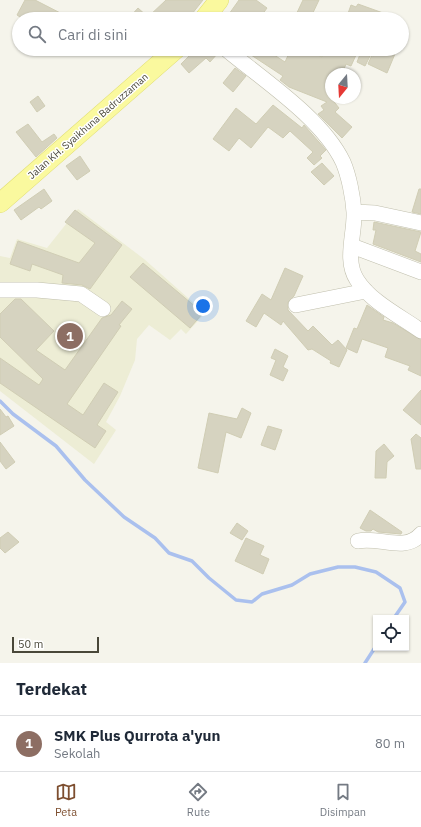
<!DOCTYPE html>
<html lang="id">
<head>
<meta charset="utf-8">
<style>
	:root { --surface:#fff; --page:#f2f2f3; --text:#1f2937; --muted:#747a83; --line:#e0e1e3; --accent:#7d4e2f }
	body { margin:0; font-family:"IBM Plex Sans",sans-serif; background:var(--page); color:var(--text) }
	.controls { position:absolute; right:12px; bottom:12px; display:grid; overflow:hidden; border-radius:0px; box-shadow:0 1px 3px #0004 }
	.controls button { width:36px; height:36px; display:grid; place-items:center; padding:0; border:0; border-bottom:1px solid var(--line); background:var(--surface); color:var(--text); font:20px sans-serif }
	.compass { position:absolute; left:325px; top:68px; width:36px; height:36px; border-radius:50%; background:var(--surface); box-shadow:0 1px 3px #0004; rotate:198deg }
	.scale { position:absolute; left:12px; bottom:10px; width:87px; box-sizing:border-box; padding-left:4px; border:2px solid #494739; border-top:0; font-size:11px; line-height:14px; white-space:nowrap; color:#494739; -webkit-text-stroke:3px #fff; paint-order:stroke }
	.you { position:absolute; left:203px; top:306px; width:14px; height:14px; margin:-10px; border:3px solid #fff; border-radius:50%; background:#1a73e8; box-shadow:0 0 0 6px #1a73e833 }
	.badge { display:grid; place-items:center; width:26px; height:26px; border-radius:50%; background:var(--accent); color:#fff; font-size:13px; font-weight:700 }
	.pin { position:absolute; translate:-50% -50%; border:2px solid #fff; box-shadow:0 1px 4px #0006 }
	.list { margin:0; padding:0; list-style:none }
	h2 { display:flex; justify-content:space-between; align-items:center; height:52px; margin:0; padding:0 16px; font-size:17px }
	h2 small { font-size:13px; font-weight:400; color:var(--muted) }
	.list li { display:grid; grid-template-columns:26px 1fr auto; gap:12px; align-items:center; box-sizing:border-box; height:56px; padding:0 16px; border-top:1px solid var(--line) }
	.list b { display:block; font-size:15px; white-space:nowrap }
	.list p { margin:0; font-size:13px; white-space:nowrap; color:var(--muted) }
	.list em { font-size:13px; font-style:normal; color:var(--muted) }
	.icon { flex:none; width:22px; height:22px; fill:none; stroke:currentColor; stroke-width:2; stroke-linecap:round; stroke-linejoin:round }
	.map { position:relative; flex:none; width:421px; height:663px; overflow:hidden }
	.search { position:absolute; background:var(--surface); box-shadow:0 1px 3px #0004; left:12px; right:12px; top:12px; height:44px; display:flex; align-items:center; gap:10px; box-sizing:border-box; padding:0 14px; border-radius:22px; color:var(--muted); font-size:15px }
	.sheet { height:108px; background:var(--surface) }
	nav { display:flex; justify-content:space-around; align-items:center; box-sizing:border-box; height:56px; border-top:1px solid var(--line); background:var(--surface); font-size:11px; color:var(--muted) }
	nav a { display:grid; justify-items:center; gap:2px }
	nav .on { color:var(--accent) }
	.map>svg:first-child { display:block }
</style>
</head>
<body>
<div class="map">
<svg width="421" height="663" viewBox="0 0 421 663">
	<rect width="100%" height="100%" fill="#f5f4eb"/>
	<path fill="#ededd5" d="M78 209 144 259 205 313 186 334 181 329 170 340 149 325 137 339 135 360 120 396 106 422 116 430 94 464 0 391V256L10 258 17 239 47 248Z"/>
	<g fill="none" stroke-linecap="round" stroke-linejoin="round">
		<path stroke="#aac0ee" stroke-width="3.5" d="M0 401 13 414 56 446 85 480 124 517 155 538 169 553 192 561 209 578 236 600 252 602 262 594 292 585 310 574 338 567H355L376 572 400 588 405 602 394 618
			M365 663 376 646"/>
	</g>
	<path fill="#d6d3c0" stroke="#d0cdb4" d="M25 0H35L72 19H23L17 15Z
		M166 0H203L188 19H128L138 8 148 17Z
		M239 0H256L267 8 259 19H237L229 14Z
		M303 0H319L310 19H294Z
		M358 4 397 18 396 19H372L357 15 356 19H346L351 5 356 7Z
		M196 49H216L214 50 218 53 210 62 206 58 189 73 181 64Z
		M242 49H265L285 62 291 49H305L322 57 325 49H334L347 54 348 51 356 55 351 66 346 64 342 74H331V98L339 108 335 112 352 127 342 138 318 114 324 110 321 106 327 102 289 87 280 80 283 76Z
		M377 49H397L387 73 368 64 372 55 374 56Z
		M361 52 370 56 365 66 357 62Z
		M235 68 246 76 233 92 223 83Z
		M38 96 45 106 37 112 30 102Z
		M273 105 302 128 304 125 326 150 320 156 322 158 314 165 307 158 313 152 290 131 283 138 268 127 251 148 239 138 229 151 213 139 236 108 256 124Z
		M28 124 42 142 54 134 57 138 36 157 16 132Z
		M80 156 90 171 77 180 66 166Z
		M322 163 334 176 324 185 311 172Z
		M44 189 52 201 41 209 39 207 21 220 14 210Z
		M419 189H421V214L412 212Z
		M75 210 122 245 90 289 82 285 62 283 63 275 32 264 30 271 10 264 18 241 79 263 95 243 65 222Z
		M374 222 421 232 415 251 421 254V262L373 244 376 230H373Z
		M143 263 203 313 190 328 130 277Z
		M285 268 303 276 294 296 288 302V310L308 331 313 326 332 345 338 340 347 350 339 367 330 363 331 361 312 349 308 350 283 321 281 325 264 313 256 327 246 321 262 294 271 300Z
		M15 299H21L54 331 36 350 65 370 102 318 111 315 122 301 132 309 119 325 121 326 67 404 83 415 104 383 118 392 97 425 106 431 95 448 0 383V358L39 385 43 379 0 337V314Z
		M367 305 384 317 383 320 393 323 421 340V376L408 370 410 366 385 357 388 348 362 339 357 353 346 348 354 328 357 329Z
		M275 349 288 356 283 367 288 370 283 381 270 375 276 360 271 358Z
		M421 390V425L403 410Z
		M242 408 251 413 241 438 226 432 218 473 198 468 209 413 237 419Z
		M0 409 6 417 8 416 14 426 0 435Z
		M268 426 282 430 275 450 261 445Z
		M416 434 421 438V469H416L411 439Z
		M0 442 15 462 6 469 0 461Z
		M384 444 394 456 387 462 386 478H375L376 451Z
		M370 510 402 532 401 534 378 532 373 529 371 531H366L360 528Z
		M237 523 248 531 242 540 230 533Z
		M8 532 19 542 5 553 0 548V538Z
		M246 538 264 546 260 555 269 559 263 574 235 561Z"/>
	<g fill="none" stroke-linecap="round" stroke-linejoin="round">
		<g stroke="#c0bfad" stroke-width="16">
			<path id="minor" d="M226 49C263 80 322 118 343 162 349 176 353 197 354 212 355 234 344 260 357 280 371 302 400 316 421 331
				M354 212 375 213 421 223
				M352 246 421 272
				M0 290H37L81 294 103 309
				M296 305 366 291
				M358 541C379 536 405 553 421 534"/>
		</g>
		<g stroke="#dfdc6e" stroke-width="20">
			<path id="major" d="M204 19 219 0
				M0 203 176 49"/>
		</g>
		<use href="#minor" stroke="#fff" stroke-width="15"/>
		<use href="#major" stroke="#faf99e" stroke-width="19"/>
	</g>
	<g text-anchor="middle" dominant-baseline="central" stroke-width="3" stroke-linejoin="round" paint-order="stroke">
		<g font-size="10" fill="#494739" stroke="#fff">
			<text transform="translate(88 126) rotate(-41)">Jalan KH. Syaikhuna Badruzzaman</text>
		</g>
	</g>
</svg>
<div class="controls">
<button><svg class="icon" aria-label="locate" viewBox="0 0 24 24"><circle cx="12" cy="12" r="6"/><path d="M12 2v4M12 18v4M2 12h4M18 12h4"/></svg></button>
</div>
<svg class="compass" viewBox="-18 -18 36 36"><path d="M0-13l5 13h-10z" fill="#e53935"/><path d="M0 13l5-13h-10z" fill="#747a83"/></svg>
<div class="scale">50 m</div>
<div class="you"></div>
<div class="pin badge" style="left:70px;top:336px;background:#8d6e63">1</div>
<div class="search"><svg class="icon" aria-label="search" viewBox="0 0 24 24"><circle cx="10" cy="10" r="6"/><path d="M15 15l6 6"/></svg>Cari di sini</div>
</div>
<section class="sheet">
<h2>Terdekat<small></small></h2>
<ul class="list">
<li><span class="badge" style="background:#8d6e63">1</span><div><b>SMK Plus Qurrota a'yun</b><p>Sekolah</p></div><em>80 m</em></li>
</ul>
</section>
<nav>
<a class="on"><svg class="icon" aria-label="map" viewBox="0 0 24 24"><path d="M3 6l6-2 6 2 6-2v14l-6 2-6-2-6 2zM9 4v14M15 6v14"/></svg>Peta</a>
<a><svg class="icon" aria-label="directions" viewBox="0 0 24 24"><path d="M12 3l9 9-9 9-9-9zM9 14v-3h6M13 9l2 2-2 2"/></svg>Rute</a>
<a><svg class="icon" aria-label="saved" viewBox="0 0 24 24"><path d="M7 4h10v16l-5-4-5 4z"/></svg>Disimpan</a>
</nav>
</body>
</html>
